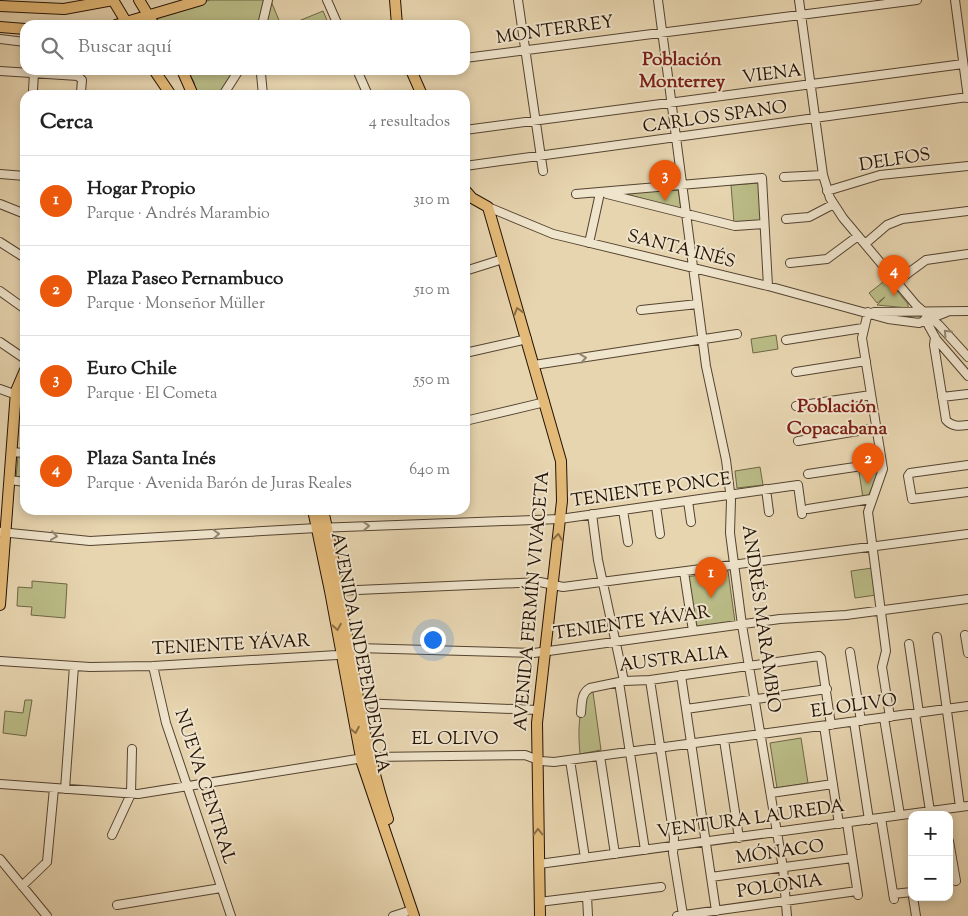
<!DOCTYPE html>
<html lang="es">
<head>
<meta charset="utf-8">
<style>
	:root { --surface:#fff; --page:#f6f6f6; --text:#222; --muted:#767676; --line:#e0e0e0; --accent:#ea580c }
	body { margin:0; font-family:"Sorts Mill Goudy",serif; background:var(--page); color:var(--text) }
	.controls { position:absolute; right:15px; bottom:15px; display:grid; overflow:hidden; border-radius:10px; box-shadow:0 2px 8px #0003 }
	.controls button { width:45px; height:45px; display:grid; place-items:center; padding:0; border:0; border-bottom:1px solid var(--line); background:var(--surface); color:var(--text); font:25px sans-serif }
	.you { position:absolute; left:432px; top:639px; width:18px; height:18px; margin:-12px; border:4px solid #fff; border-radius:50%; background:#1a73e8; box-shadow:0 0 0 8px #1a73e833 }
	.badge { display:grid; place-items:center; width:32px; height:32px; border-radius:50%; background:var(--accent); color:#fff; font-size:16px; font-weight:700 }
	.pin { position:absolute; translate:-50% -41px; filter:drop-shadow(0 1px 2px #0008) }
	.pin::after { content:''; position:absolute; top:26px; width:18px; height:15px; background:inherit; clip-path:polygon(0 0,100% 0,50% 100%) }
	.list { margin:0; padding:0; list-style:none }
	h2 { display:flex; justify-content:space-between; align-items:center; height:65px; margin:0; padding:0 20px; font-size:21px }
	h2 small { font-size:16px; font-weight:400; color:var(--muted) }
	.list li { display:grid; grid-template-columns:32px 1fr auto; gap:15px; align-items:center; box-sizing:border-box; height:90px; padding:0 20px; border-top:1px solid var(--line) }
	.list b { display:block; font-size:19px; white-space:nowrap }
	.list p { margin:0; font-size:16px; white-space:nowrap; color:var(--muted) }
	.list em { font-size:16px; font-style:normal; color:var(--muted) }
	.icon { flex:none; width:28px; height:28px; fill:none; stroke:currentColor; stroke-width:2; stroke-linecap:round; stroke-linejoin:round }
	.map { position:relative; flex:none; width:968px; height:916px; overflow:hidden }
	.search { position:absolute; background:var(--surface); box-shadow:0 2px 8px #0003; left:20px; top:20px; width:450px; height:55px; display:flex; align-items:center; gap:12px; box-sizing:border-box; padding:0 18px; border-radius:15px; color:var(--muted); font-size:19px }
	.panel { position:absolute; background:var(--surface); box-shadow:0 2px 8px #0003; left:20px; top:90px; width:450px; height:425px; border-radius:15px }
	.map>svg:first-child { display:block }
</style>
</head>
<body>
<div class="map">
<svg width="968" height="916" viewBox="0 0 968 916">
	<rect width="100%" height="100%" fill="#e7d5b0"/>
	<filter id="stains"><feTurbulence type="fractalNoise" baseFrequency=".004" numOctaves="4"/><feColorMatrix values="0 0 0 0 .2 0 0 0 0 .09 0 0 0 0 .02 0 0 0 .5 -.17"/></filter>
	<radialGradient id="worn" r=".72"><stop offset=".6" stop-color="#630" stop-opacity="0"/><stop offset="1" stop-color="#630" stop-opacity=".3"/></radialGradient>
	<path fill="#babc87" stroke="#6e6746" d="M210 0H265L260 25H158L157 20 159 15Z
		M271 1 281 25H265Z
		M323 11 329 25H289Z
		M187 70H235L220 95H196L194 82Z
		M760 183 763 220 734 223 731 185Z
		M678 186 681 210 620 192Z
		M887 279 908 304V308L877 305 885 297 877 303 869 293Z
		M776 335 778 349 753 353 751 339Z
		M18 456H25V479L16 478Z
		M760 467 763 485 737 488 735 471Z
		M879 469 880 472 868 496 863 498 859 472Z
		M872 568 876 595 855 598 851 571Z
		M728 571 735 622 694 627 686 577Z
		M32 581 67 584 65 618 31 615 32 607 17 606 18 587 32 588Z
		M593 692 601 750 580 754C578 733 578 711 587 693Z
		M25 700H32L26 736 3 733 5 711 23 713Z
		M801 738 808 783 777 788 770 743Z"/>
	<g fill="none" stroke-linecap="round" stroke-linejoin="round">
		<g stroke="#544330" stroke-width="10">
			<path id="minor" d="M327 0 338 25
				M518 0 543 171
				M658 0 706 366 726 460 731 500 730 533 742 625 783 868 787 916
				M799 0 823 175 830 198 843 218 916 305 939 325 968 357
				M955 0 968 98
				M262 25 268 0
				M0 39 25 42
				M465 58 917 0
				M357 70 368 95
				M0 71 78 76 82 80 81 92
				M261 74 263 95
				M33 90 34 73
				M223 95 239 70
				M465 130 963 64
				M465 166 968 97
				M0 174 25 176
				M784 177 823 175
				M827 191 880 175 968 166
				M576 194 762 178 768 286
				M607 194 735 226 764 224
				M0 204 25 214
				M488 207 553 234 768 286 888 319 919 323 947 312
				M786 219 809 217 834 204
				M0 242 25 258
				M589 243 600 193
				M865 244 887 225 902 219 968 211
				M790 263 827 259 858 236
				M465 271 503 259
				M896 282 926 260 968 254
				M0 291 25 309
				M641 310 698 304
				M868 312 862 338 883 469 868 512 886 651 882 667 890 717
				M874 312 968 311
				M925 319 936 339 968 376
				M935 337 934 345 946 420C952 427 959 426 968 425
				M786 340 863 328
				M0 342 25 359
				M465 353 527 339
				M534 365 737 334
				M796 372 866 361
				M0 389 25 398
				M942 397 968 394
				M796 406 871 395
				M465 421 545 402
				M798 441 876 428
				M11 452 25 453
				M968 465 910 473 908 476 912 499 968 492
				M808 474 882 463
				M9 480 25 482
				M766 489 769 512
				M688 501 691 522
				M656 506 660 534
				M808 509 871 499
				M623 510 628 542
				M592 514 598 560 624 681
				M0 532 90 541 317 528 560 519 798 485 802 514
				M684 572 693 631
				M335 591 540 582 563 587 968 534
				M965 635 968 653
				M937 637 960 807
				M909 644 919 713
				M850 652 861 721
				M0 661 90 667 153 666 337 655 357 648 534 653 780 619 846 615 968 599
				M153 666 166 723 231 916
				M681 675 716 911
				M650 680 674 838 673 853 683 915
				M619 682 645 850
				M358 703 538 710
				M686 709 827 689
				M581 713C582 703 581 693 590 688L624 681 650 680 819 656 821 658 831 725
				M915 714 930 811
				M884 718 900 815
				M854 722 869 820
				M824 726 839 824
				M724 740 739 838
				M600 756 615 854
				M570 760 585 858
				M0 784 138 794 370 757 525 755 541 761 554 762 968 706
				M65 789 74 666
				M771 793 833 784
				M881 818 894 899
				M847 823 858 895
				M112 835 131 794 132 749
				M949 841 956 881
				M0 859 47 916
				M539 864 968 806
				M711 877 852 858
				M22 886 47 862 54 788
				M893 894 912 892
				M587 896 588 916
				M913 897 916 916
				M539 902 661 887
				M117 905 221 888
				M393 916 412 910
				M677 916 857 891"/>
		</g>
		<g stroke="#231205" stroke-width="12">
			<path id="major" d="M113 0 128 25
				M139 0 154 25
				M395 0 397 25
				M0 6 64 9 113 0
				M116 25 201 0
				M0 27 25 29
				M154 70 171 95
				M182 70 193 95
				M411 70 422 95
				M465 190 472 198 488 207 561 461 562 501 537 723 540 916
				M313 510 330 591 362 763 414 916
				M323 510C347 613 355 718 388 819
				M0 605 16 391 25 370"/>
		</g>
		<use href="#minor" stroke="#efe4cc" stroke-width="8"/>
		<use href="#major" stroke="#e4ba78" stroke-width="10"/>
	</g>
	<defs><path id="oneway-chevron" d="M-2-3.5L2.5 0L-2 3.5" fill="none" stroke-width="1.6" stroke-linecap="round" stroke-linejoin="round" transform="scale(1.25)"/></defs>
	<g stroke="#8d6e44">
		<use href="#oneway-chevron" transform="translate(518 311) rotate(-107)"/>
		<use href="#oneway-chevron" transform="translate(558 537) rotate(-83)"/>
		<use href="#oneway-chevron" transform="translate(337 627) rotate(80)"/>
		<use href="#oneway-chevron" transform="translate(355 730) rotate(79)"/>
		<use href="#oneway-chevron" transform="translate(538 832) rotate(-91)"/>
	</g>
	<g stroke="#938672">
		<use href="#oneway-chevron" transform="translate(947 333) rotate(-133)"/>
		<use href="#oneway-chevron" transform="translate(583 358) rotate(-9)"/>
		<use href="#oneway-chevron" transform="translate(366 526) rotate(-2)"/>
		<use href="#oneway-chevron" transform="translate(216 534) rotate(-3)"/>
		<use href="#oneway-chevron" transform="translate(54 536) rotate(8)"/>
	</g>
	<g text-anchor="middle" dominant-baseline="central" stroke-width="4" stroke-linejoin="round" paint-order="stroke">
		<g font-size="18" fill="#231205" stroke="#efe4cc">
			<text transform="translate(555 31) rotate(-8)">MONTERREY</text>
			<text transform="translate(772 75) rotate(-7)">VIENA</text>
			<text transform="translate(715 118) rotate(-8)">CARLOS SPANO</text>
			<text transform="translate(895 161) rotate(-9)">DELFOS</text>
			<text transform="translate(681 250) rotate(14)">SANTA INÉS</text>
			<text transform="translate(651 491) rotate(-8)">TENIENTE PONCE</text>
			<text transform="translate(533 601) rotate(-85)">AVENIDA FERMÍN VIVACETA</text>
			<text transform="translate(760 619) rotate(82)">ANDRÉS MARAMBIO</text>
			<text transform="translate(632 624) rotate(-8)">TENIENTE YÁVAR</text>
			<text transform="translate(231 646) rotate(-3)">TENIENTE YÁVAR</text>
			<text transform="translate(359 653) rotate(79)">AVENIDA INDEPENDENCIA</text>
			<text transform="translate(674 660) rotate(-7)">AUSTRALIA</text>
			<text transform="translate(854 707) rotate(-8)">EL OLIVO</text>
			<text x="455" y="740">EL OLIVO</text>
			<text transform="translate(204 787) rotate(72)">NUEVA CENTRAL</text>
			<text transform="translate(751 820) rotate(-8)">VENTURA LAUREDA</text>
			<text transform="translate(780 853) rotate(-8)">MÓNACO</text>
			<text transform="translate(780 887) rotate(-8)">POLONIA</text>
		</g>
		<g font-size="19" font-weight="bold" fill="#7a1f14" stroke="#efe4cc">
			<text x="682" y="60">Población<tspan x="682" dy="22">Monterrey</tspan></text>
			<text x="837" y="407">Población<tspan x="837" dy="22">Copacabana</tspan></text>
		</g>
	</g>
	<rect width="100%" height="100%" filter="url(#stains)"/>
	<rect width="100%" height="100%" fill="url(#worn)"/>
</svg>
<div class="controls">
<button>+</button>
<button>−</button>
</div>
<div class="you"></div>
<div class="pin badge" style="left:711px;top:598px">1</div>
<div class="pin badge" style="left:868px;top:484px">2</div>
<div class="pin badge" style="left:665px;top:201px">3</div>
<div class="pin badge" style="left:894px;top:296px">4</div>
<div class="search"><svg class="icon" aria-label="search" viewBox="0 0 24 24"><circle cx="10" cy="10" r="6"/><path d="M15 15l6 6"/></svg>Buscar aquí</div>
<section class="panel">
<h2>Cerca<small>4 resultados</small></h2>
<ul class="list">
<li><span class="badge">1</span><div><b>Hogar Propio</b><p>Parque · Andrés Marambio</p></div><em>310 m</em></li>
<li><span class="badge">2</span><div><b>Plaza Paseo Pernambuco</b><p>Parque · Monseñor Müller</p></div><em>510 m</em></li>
<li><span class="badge">3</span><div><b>Euro Chile</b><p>Parque · El Cometa</p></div><em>550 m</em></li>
<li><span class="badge">4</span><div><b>Plaza Santa Inés</b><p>Parque · Avenida Barón de Juras Reales</p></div><em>640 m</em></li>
</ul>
</section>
</div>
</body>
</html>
